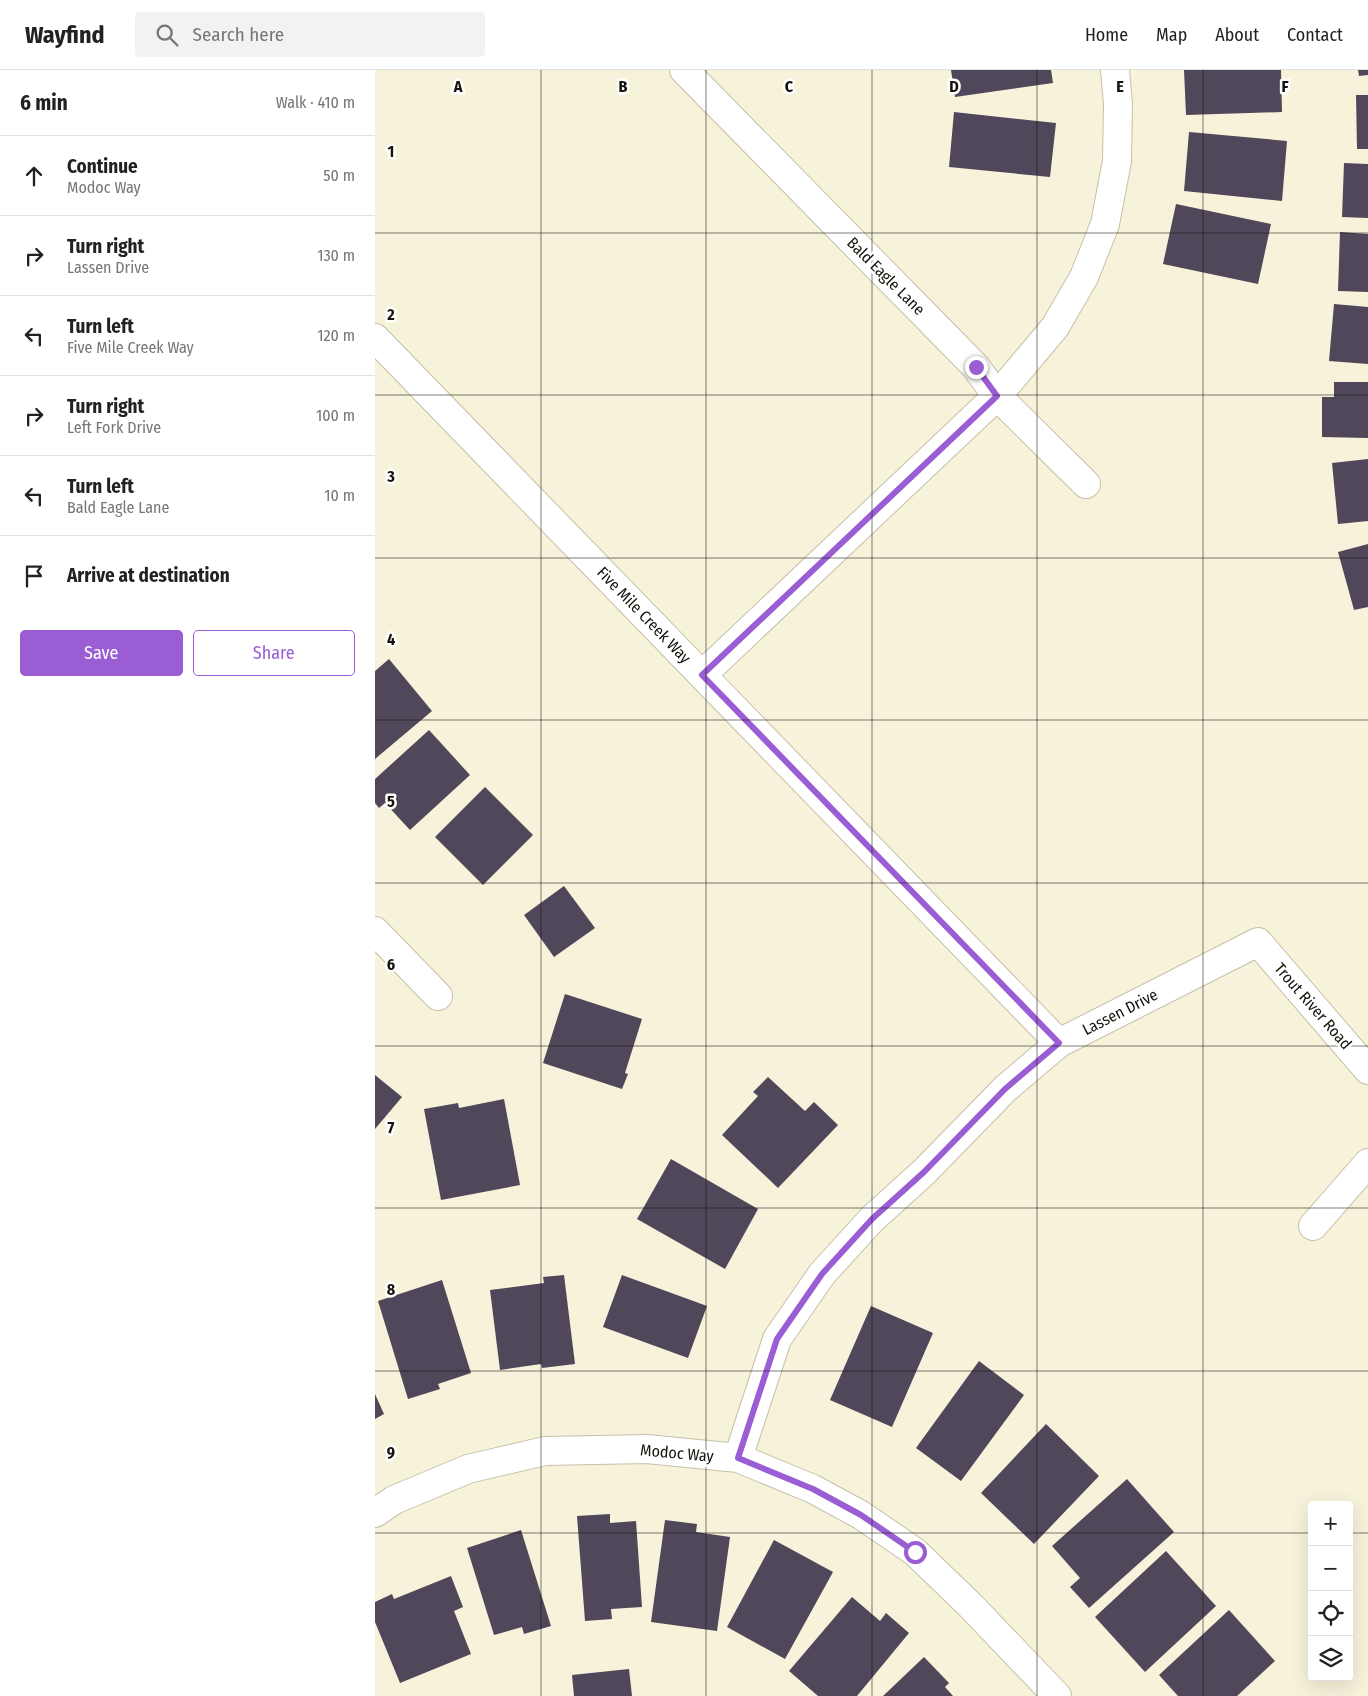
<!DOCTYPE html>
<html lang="en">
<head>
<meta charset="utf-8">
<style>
	:root { --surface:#fff; --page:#f2f2f2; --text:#222; --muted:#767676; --line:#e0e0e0; --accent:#9a5dd4 }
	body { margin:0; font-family:"Fira Sans Condensed",sans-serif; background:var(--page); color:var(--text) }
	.controls { position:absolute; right:15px; bottom:15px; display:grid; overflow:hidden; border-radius:5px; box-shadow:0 5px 20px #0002 }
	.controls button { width:45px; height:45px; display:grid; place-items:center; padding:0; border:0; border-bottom:1px solid var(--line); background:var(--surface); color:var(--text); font:25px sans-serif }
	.stop { position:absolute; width:15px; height:15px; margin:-11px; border:4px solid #9a5dd4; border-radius:50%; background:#fff }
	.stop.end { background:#9a5dd4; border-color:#fff; box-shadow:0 1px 5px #0008 }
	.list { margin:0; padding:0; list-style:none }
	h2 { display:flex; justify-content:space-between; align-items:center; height:65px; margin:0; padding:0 20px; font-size:21px }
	h2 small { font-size:16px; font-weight:400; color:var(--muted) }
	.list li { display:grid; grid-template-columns:32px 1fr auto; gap:15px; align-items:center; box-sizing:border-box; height:80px; padding:0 20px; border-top:1px solid var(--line) }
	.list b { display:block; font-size:19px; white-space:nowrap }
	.list p { margin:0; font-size:16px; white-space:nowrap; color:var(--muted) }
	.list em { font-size:16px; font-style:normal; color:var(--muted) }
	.actions { display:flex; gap:10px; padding:15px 20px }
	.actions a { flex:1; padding:11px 0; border:1px solid var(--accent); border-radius:5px; text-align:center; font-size:18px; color:var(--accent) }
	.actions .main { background:var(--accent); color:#fff }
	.icon { flex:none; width:28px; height:28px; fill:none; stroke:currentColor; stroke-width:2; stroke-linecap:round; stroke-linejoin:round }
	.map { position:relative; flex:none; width:993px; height:1626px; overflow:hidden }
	header { display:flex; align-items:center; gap:30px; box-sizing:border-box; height:70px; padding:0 25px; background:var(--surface); border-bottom:1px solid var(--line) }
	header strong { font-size:24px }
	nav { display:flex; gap:28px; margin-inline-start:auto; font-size:18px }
	.search { width:350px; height:45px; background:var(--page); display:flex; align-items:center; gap:12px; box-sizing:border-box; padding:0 18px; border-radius:5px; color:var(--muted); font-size:19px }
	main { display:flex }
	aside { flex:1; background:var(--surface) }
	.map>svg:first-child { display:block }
</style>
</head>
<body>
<header>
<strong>Wayfind</strong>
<div class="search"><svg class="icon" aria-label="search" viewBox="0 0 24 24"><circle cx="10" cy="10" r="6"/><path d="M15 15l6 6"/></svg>Search here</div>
<nav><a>Home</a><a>Map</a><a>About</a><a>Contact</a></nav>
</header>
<main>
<aside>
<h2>6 min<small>Walk · 410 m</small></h2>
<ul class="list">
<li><svg class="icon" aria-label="ahead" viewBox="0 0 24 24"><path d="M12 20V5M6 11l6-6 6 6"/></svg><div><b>Continue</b><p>Modoc Way</p></div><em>50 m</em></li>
<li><svg class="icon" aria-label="right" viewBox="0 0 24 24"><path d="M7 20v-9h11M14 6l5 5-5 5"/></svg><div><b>Turn right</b><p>Lassen Drive</p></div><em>130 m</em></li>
<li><svg class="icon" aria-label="left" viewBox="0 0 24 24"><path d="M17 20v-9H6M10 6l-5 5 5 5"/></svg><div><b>Turn left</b><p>Five Mile Creek Way</p></div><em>120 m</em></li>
<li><svg class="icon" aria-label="right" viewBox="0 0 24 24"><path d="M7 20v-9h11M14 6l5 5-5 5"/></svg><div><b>Turn right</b><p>Left Fork Drive</p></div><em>100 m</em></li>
<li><svg class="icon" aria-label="left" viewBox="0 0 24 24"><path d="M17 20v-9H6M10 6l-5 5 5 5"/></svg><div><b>Turn left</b><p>Bald Eagle Lane</p></div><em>10 m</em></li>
<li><svg class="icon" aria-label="arrive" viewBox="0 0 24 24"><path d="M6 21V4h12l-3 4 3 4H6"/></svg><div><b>Arrive at destination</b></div></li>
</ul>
<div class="actions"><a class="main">Save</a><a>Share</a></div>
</aside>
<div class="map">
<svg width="993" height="1626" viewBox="0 0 993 1626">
	<rect width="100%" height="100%" fill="#f7f2da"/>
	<path fill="#50475a" d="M576 0H676L678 13 580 27Z
		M809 0H906L907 42 811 45Z
		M983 0H993V5L984 6Z
		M981 25H993V79H982Z
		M579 42 681 53 675 107 574 97Z
		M814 62 912 71 907 131 809 121Z
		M969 93 993 94V148L967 147Z
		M801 134 896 154 883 214 788 194Z
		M965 162 993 164V222L963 221Z
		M959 234 993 237V294L954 291Z
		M959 312H993V368L947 367V327H959Z
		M993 389V451L963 454 957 393Z
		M993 474V537L979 540 963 482Z
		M14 589 57 641 0 689V601Z
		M54 660 95 705 35 760 10 733 4 738 0 733V709Z
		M110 717 158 765 108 815 60 767Z
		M189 816 220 858 179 887 149 845Z
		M190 924 267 949 250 1003 253 1004 247 1019 168 993Z
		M0 1005 27 1027 0 1059Z
		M393 1007 430 1041 439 1032 463 1055 403 1118 347 1065 383 1026 378 1022Z
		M129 1029 145 1115 66 1130 49 1039 83 1033 84 1038Z
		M296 1089 383 1139 350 1199 262 1149Z
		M189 1205 200 1294 167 1298 166 1294 125 1300 115 1220 169 1213 168 1207Z
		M247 1205 332 1236 313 1288 228 1257Z
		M67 1210 96 1303 63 1314 65 1319 33 1329 3 1231Z
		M496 1236 558 1263 517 1357 455 1330Z
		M604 1291 649 1325 586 1411 541 1378Z
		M0 1324 9 1344 0 1349Z
		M671 1354 724 1406 659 1474 606 1423Z
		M752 1409 799 1462 714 1538 695 1517 705 1508 677 1476Z
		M235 1444V1453L261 1451 267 1537 236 1539 237 1549 210 1551 202 1446Z
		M290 1450 322 1454 321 1462 355 1467 342 1561 276 1552Z
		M146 1460 176 1556 149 1564 147 1557 119 1565 92 1478Z
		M399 1470 458 1502 410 1589 352 1557Z
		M791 1481 841 1536 770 1602 720 1547Z
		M76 1506 88 1537 79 1541 96 1584 25 1613 0 1552V1532L17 1524 19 1529Z
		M477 1527 505 1551 511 1543 534 1563 482 1626H443L414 1601Z
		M854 1540 900 1591 862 1626H803L784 1605Z
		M549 1587 574 1613 570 1617 578 1626H508Z
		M254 1599 257 1626H199L197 1605Z"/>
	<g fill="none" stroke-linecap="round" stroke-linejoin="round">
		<g stroke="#c5c1a9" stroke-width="30">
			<path id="minor" d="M309 0 601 297 622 326 711 414
				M0 268 684 973
				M327 605 622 326 680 257 709 207 730 154 742 91 743 34 740 0
				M0 861 63 926
				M938 1156 993 1093
				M363 1388 402 1269 447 1204 497 1149 549 1102 630 1019 684 973 883 872 993 1000
				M0 1443 19 1430 93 1399 170 1381 272 1379 363 1388 438 1419 486 1445 540 1482 595 1535 682 1626"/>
		</g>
		<use href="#minor" stroke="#fff" stroke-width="28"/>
	</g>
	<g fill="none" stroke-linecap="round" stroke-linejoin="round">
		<path stroke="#9a5dd4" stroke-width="6" d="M540 1482 486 1445 438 1419 363 1388 402 1269 447 1204 497 1149 549 1102 630 1019 684 973 327 605 622 326 601 297"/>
	</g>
	<path fill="none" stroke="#15130b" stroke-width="1" stroke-opacity="0.55" d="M166 0V1626M331 0V1626M497 0V1626M662 0V1626M828 0V1626M0 163H993M0 325H993M0 488H993M0 650H993M0 813H993M0 976H993M0 1138H993M0 1301H993M0 1463H937M974 1463H993"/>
	<g text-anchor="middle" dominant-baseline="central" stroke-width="5" stroke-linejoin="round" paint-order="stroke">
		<g font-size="16" fill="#15130b" stroke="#fff">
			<text transform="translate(511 206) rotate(45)">Bald Eagle Lane</text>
			<text transform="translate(269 545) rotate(46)">Five Mile Creek Way</text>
			<text transform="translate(938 936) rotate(49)">Trout River Road</text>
			<text transform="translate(745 942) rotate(-27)">Lassen Drive</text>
			<text transform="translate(302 1383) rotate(5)">Modoc Way</text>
		</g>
	</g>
	<g font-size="16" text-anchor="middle" font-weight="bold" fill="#15130b" stroke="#fff" stroke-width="5" stroke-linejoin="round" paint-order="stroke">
		<text x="83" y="22">A</text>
		<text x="248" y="22">B</text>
		<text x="414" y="22">C</text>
		<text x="579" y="22">D</text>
		<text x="745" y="22">E</text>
		<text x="910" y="22">F</text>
		<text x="16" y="87">1</text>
		<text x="16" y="250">2</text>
		<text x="16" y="412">3</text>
		<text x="16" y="575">4</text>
		<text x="16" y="737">5</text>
		<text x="16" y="900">6</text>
		<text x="16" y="1063">7</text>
		<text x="16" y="1225">8</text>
		<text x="16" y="1388">9</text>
	</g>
</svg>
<div class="controls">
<button>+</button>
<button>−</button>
<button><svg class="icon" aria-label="locate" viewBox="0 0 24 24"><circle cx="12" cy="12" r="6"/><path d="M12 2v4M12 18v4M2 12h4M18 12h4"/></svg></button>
<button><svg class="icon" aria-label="layers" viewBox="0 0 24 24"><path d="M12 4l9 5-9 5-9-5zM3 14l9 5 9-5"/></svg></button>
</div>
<div class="stop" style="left:540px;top:1482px"></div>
<div class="stop end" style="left:601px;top:297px"></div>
</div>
</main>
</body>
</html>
